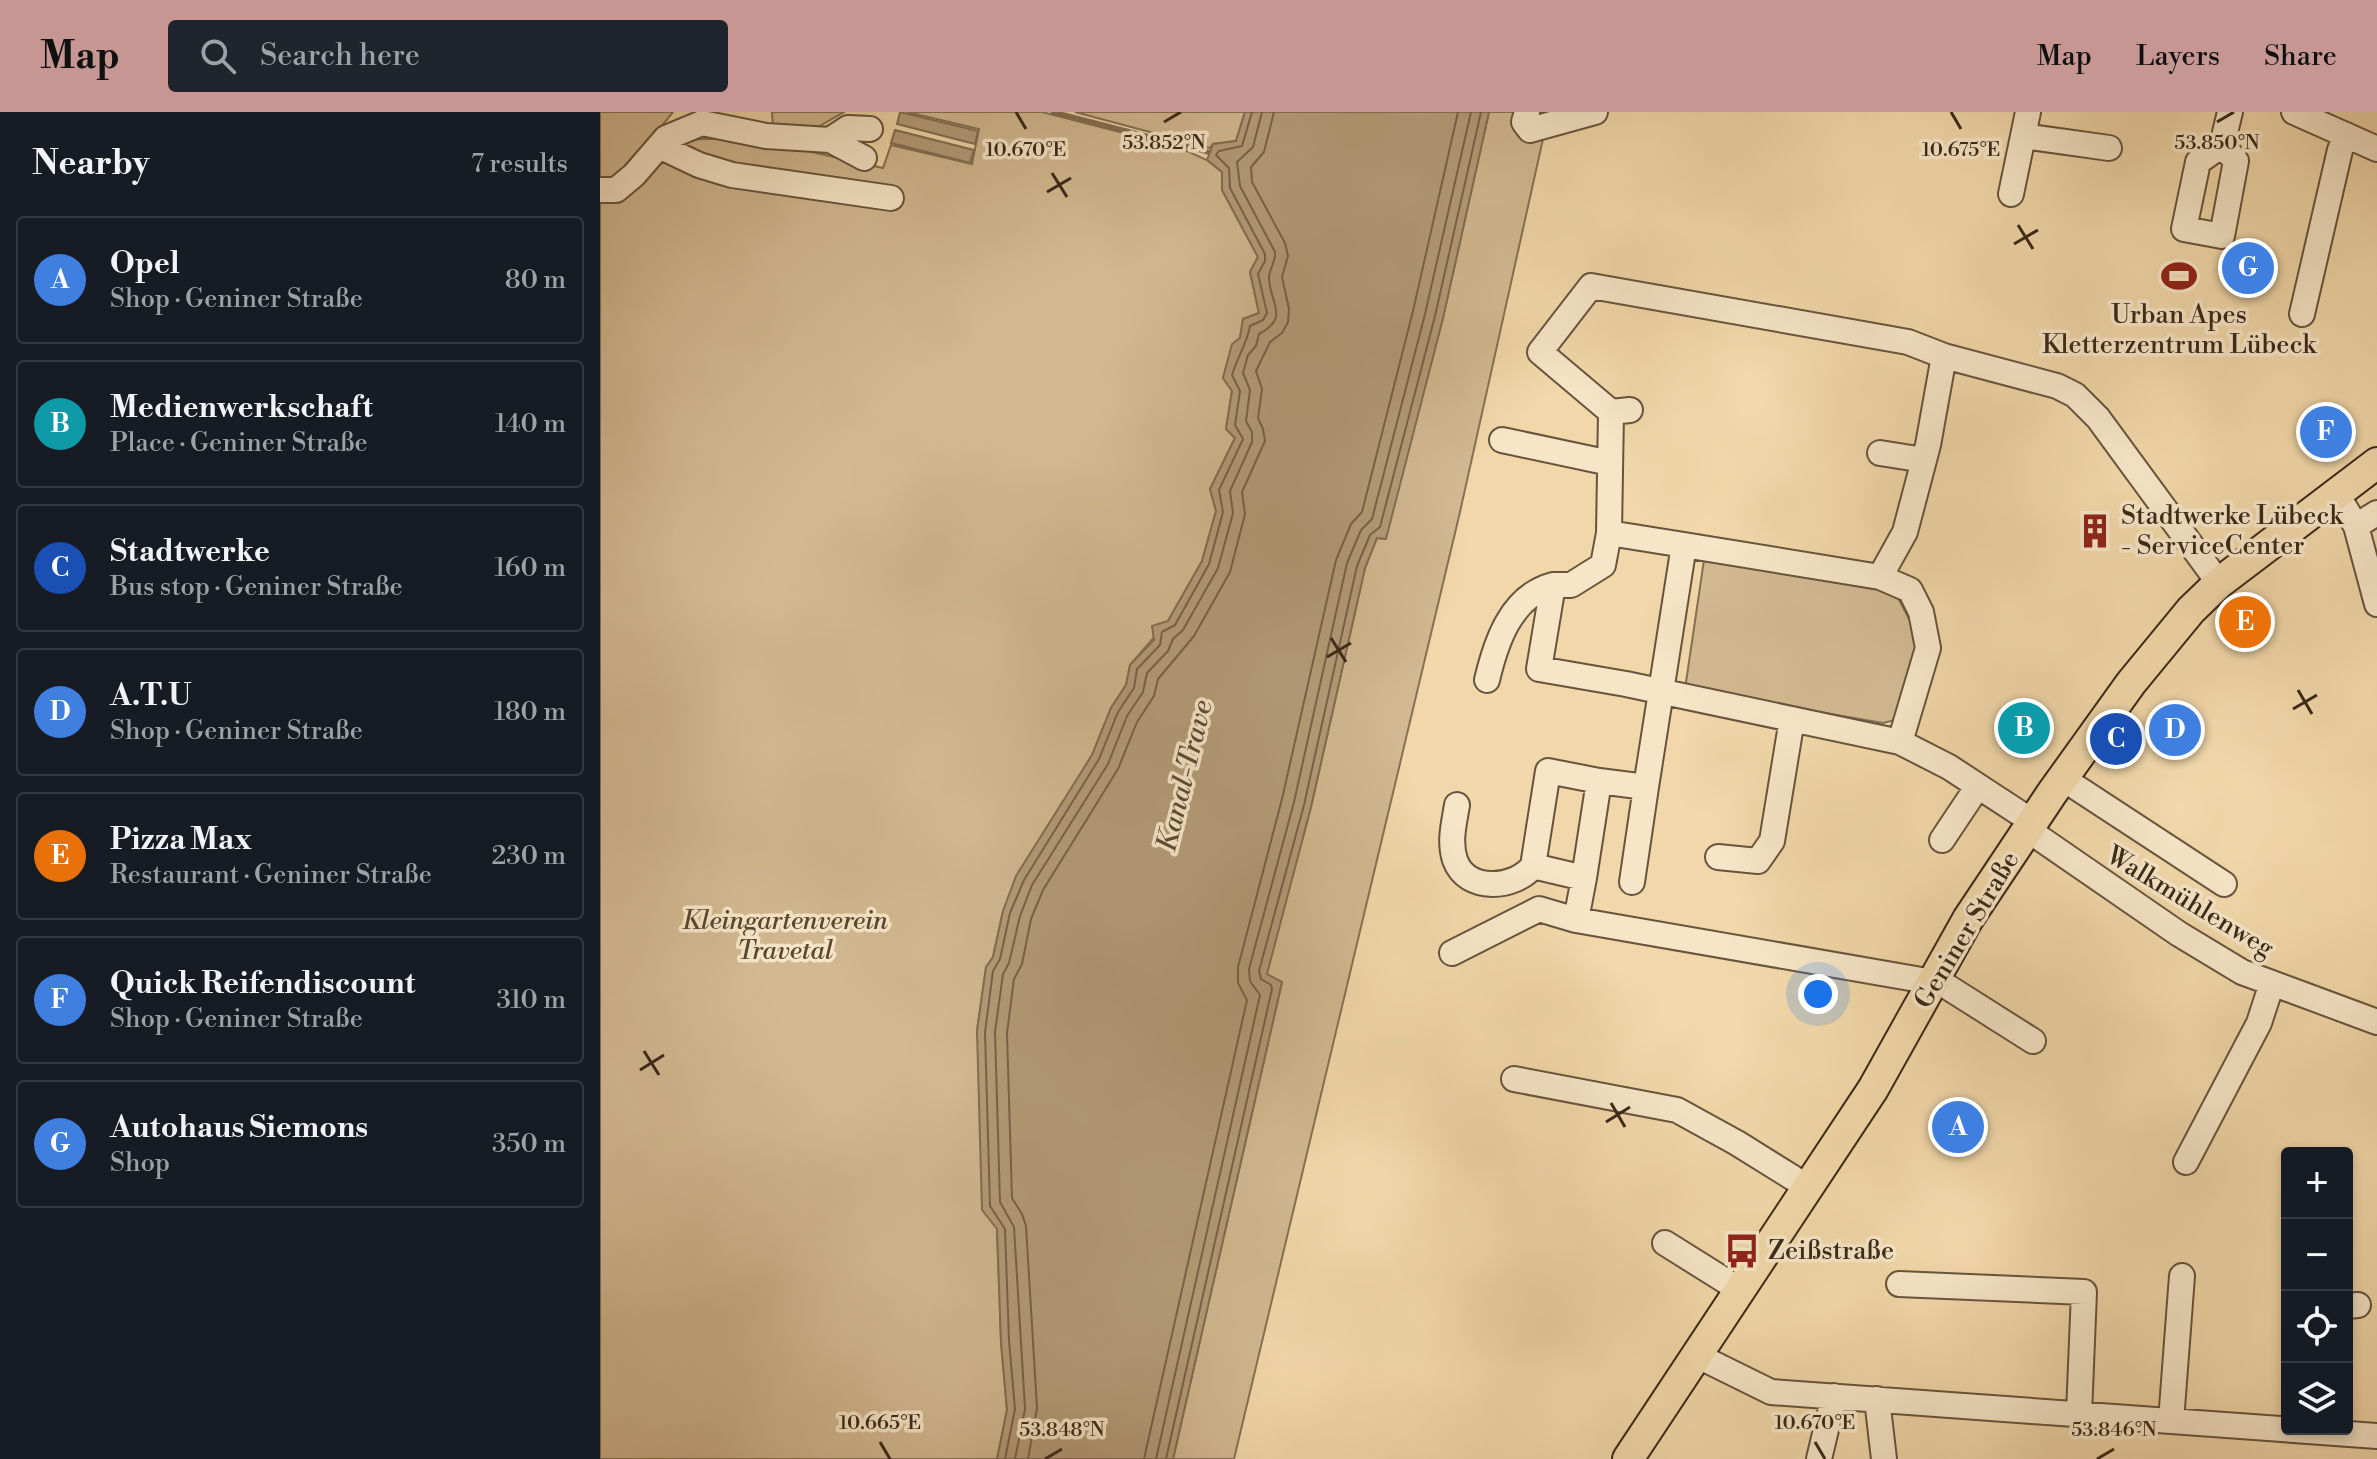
<!DOCTYPE html>
<html lang="en">
<head>
<meta charset="utf-8">
<style>
	:root { --surface:#171b24; --page:#20242c; --text:#f1f3f6; --muted:#9ea1a6; --line:#363941; --accent:#c59692 }
	body { margin:0; font-family:"Libre Bodoni",serif; background:var(--page); color:var(--text) }
	.controls { position:absolute; right:24px; bottom:24px; display:grid; overflow:hidden; border-radius:8px; box-shadow:0 4px 12px #0003 }
	.controls button { width:72px; height:72px; display:grid; place-items:center; padding:0; border:0; border-bottom:2px solid var(--line); background:var(--surface); color:var(--text); font:40px sans-serif }
	.you { position:absolute; left:1218px; top:882px; width:28px; height:28px; margin:-20px; border:6px solid #fff; border-radius:50%; background:#1a73e8; box-shadow:0 0 0 12px #1a73e833 }
	.badge { display:grid; place-items:center; width:52px; height:52px; border-radius:50%; background:var(--accent); color:#fff; font-size:26px; font-weight:700 }
	.pin { position:absolute; translate:-50% -50%; border:4px solid #fff; box-shadow:0 2px 8px #0006 }
	.list { margin:0; padding:0; list-style:none }
	h2 { display:flex; justify-content:space-between; align-items:center; height:104px; margin:0; padding:0 32px; font-size:34px }
	h2 small { font-size:26px; font-weight:400; color:var(--muted) }
	.list li { display:grid; grid-template-columns:52px 1fr auto; gap:24px; align-items:center; box-sizing:border-box; height:128px; margin:0 16px 16px; padding:0 16px; border:2px solid var(--line); border-radius:8px }
	.list b { display:block; font-size:30px; white-space:nowrap }
	.list p { margin:0; font-size:26px; white-space:nowrap; color:var(--muted) }
	.list em { font-size:26px; font-style:normal; color:var(--muted) }
	.icon { flex:none; width:44px; height:44px; fill:none; stroke:currentColor; stroke-width:2; stroke-linecap:round; stroke-linejoin:round }
	.map { position:relative; flex:none; width:1777px; height:1347px; overflow:hidden }
	header { display:flex; align-items:center; gap:48px; box-sizing:border-box; height:112px; padding:0 40px; background:var(--accent); color:#111 }
	header strong { font-size:38px }
	nav { display:flex; gap:44px; margin-inline-start:auto; font-size:28px }
	.search { width:560px; height:72px; background:var(--page); display:flex; align-items:center; gap:20px; box-sizing:border-box; padding:0 28px; border-radius:8px; color:var(--muted); font-size:30px }
	main { display:flex }
	aside { flex:1; background:var(--surface) }
	.map>svg:first-child { display:block }
</style>
</head>
<body>
<header>
<strong>Map</strong>
<div class="search"><svg class="icon" aria-label="search" viewBox="0 0 24 24"><circle cx="10" cy="10" r="6"/><path d="M15 15l6 6"/></svg>Search here</div>
<nav><a>Map</a><a>Layers</a><a>Share</a></nav>
</header>
<main>
<aside>
<h2>Nearby<small>7 results</small></h2>
<ul class="list">
<li><span class="badge" style="background:#3f7fe0">A</span><div><b>Opel</b><p>Shop · Geniner Straße</p></div><em>80 m</em></li>
<li><span class="badge" style="background:#0f9aa8">B</span><div><b>Medienwerkschaft</b><p>Place · Geniner Straße</p></div><em>140 m</em></li>
<li><span class="badge" style="background:#1a4fb4">C</span><div><b>Stadtwerke</b><p>Bus stop · Geniner Straße</p></div><em>160 m</em></li>
<li><span class="badge" style="background:#3f7fe0">D</span><div><b>A.T.U</b><p>Shop · Geniner Straße</p></div><em>180 m</em></li>
<li><span class="badge" style="background:#e8710a">E</span><div><b>Pizza Max</b><p>Restaurant · Geniner Straße</p></div><em>230 m</em></li>
<li><span class="badge" style="background:#3f7fe0">F</span><div><b>Quick Reifendiscount</b><p>Shop · Geniner Straße</p></div><em>310 m</em></li>
<li><span class="badge" style="background:#3f7fe0">G</span><div><b>Autohaus Siemons</b><p>Shop</p></div><em>350 m</em></li>
</ul>
</aside>
<div class="map">
<svg width="1777" height="1347" viewBox="0 0 1777 1347">
	<rect width="100%" height="100%" fill="#f1d7a9"/>
	<filter id="stains"><feTurbulence type="fractalNoise" baseFrequency=".0025" numOctaves="4"/><feColorMatrix values="0 0 0 0 .2 0 0 0 0 .09 0 0 0 0 .02 0 0 0 .5 -.17"/></filter>
	<radialGradient id="worn" r=".72"><stop offset=".6" stop-color="#630" stop-opacity="0"/><stop offset="1" stop-color="#630" stop-opacity=".3"/></radialGradient>
	<path fill="#d2b991" stroke="#867155" stroke-width="2" d="M0 0H73L60 16 69 28 150 26 283 56 291 33 372 52 379 17 307 0H442L578 35 607 48 622 60V78L658 145 650 160 659 201 643 207 640 226 632 233 623 266 632 279 626 317 635 326 610 377 616 399 602 449 568 509 530 553 526 573 511 596 492 643 403 799 393 845 386 856 377 919 397 1117 401 1230 407 1298 397 1347H0Z
		M172 0H244L206 22 173 14Z
		M475 0H645L636 29 613 32 610 36Z
		M889 0H949L860 400 634 1347H573L682 870 666 863 711 695 765 456 777 426 785 427 843 206Z
		M1104 448 1280 478 1297 484 1318 524 1312 572 1295 608 1283 611 1085 577Z"/>
	<path fill="#b39c78" stroke="#836e52" stroke-width="2" d="M300 0 378 19 375 32 297 12Z
		M645 0H889L843 206 786 427 777 426 765 456 711 695 667 862 682 870 573 1347H397L407 1298 401 1230 397 1117 382 1098 377 919 386 855 393 845 403 799 416 764 492 643 511 596 526 573 530 553 554 528 552 514 568 509 602 449 616 399 610 377 635 326 626 317 632 279 623 266 632 232 640 226 643 207 659 201 650 160 658 145 622 78V60L607 48 613 32 636 29Z
		M295 18 374 38 370 51 291 31Z"/>
	<g fill="none" stroke-linecap="round" stroke-linejoin="round">
		<path stroke="#776248" stroke-width="2" d="M405 1347 415 1297 409 1229 405 1117 390 1094 385 920 393 859 400 847 410 801 424 768 499 647 518 600 534 576 537 557 560 533 562 520 575 513 609 452 623 400 619 378 643 327 635 313 640 279 632 263C638 244 647 231 650 214L663 208 667 201 658 162 665 149V142L630 76 629 56 616 43 619 39 642 34 652 0
			M415 1347 425 1297 414 1115 400 1090 395 920 403 862 409 851 420 804 432 773 508 652 527 604 543 580 547 561 568 539 573 527 583 518 618 456 633 401 630 379 652 330V320L646 309 650 278 643 261 648 243 656 234 659 222C691 205 669 191 669 165 669 157 676 150 675 140L640 74 637 50 653 35 662 0
			M428 1347 437 1296 426 1114 422 1102 412 1086 407 921 414 867 422 852 431 807 443 778 518 657 537 610 554 584 558 567 594 524 630 460 645 402 642 380 665 329 663 317 658 306 662 277 656 259 670 230 682 221 688 210 689 197 682 165 688 144 685 131 652 70 651 55 664 40 674 0
			M544 1347 647 888 638 871V855L682 687 736 448 751 412 762 400 813 199 858 0
			M556 1347 660 883 650 869 649 857 694 690 747 451 761 418 772 407 825 202 871 0
			M566 1347 672 877 671 873 661 867 659 859 704 693 757 454 770 423 780 415 835 204 881 0"/>
		<path stroke="#836e52" stroke-width="5" d="M453 0 608 40"/>
		<g stroke="#68543d" stroke-width="28">
			<path id="minor" d="M927 0 924 10 930 18 995 0
				M1694 0 1777 37
				M1423 24 1509 36
				M230 28 248 16 270 17
				M1622 33 1636 49 1622 124 1584 117 1598 50Z
				M1622 33 1630 0
				M59 34 99 53 132 63 291 86
				M0 78H16L34 63 66 26 102 11 166 24 230 28 264 46
				M1411 82 1428 0
				M1702 202 1740 38 1746 23
				M1030 298 1011 300 940 240 991 174 1308 230 1344 244 1457 274 1475 283 1498 306 1619 471
				M902 328 1010 351
				M1280 341 1324 348
				M1736 381 1756 414 1777 492
				M1756 414 1777 401
				M1009 421 1011 300
				M1084 433 1009 421 1003 453 971 473H953L939 557 1026 572 1300 630 1349 655 1433 710
				M887 568C896 530 911 484 953 473
				M1300 630 1328 536 1321 500 1310 478 1280 465 1305 420 1328 333 1344 244
				M1462 666 1624 772
				M999 669 1046 675 1032 770
				M1046 675 1084 433 1280 465
				M857 693C854 712 849 729 855 748 867 781 915 777 933 754
				M1428 718 1579 822 1642 860 1777 910
				M1342 728 1378 674
				M1118 745 1158 749 1172 729 1192 607
				M976 808 984 766 999 669 948 659 933 754 984 766
				M852 841 939 797 976 808 1333 870
				M1335 867 1433 929
				M914 967 1077 998 1137 1031 1206 1074
				M1586 1050 1659 911 1672 871
				M1065 1131 1140 1178
				M1299 1172 1484 1180 1479 1302
				M1747 1194 1758 1193
				M1096 1243 1171 1280 1777 1324
				M1277 1287 1284 1347
				M1571 1309 1582 1164
				M1219 1347 1234 1284"/>
		</g>
		<g stroke="#3b2919" stroke-width="34">
			<path id="major" d="M1028 1347 1273 977 1368 807 1452 681 1531 571 1591 498 1619 471 1777 351"/>
		</g>
		<use href="#minor" stroke="#f6e5c7" stroke-width="24"/>
		<use href="#major" stroke="#f1d7a9" stroke-width="30"/>
	</g>
	<path fill="none" stroke="#3b2919" stroke-width="3" d="M416 0 426 17M1351 0 1361 17M564 10 581 0M1617 10 1634 0M452 61 467 85M447 80 471 66M1418 113 1433 137M1414 132 1438 118M731 526 746 550M727 545 751 531M1698 578 1712 602M1693 597 1717 583M44 939 59 963M40 958 64 943M1011 991 1025 1015M1006 1010 1030 995M280 1330 290 1347M1215 1330 1225 1347M445 1347 462 1337M1497 1347 1514 1337"/>
	<defs>
		<g id="stadium-bare" transform="scale(2.76)"><path d="M0-5a6.5 5 0 1 0 0 10a6.5 5 0 1 0 0-10ZM-3.5-1.8h7v3.6h-7Z" fill="#8f2418" stroke="#f6e5c7" stroke-width="2.5" paint-order="stroke"/></g>
		<g id="building-bare" transform="scale(2.76)"><path d="M-4-6H4V6H1V3H-1V6H-4ZM-2.5-4.3h1.7v1.8h-1.7ZM.8-4.3h1.7v1.8H.8ZM-2.5-1h1.7V.8h-1.7ZM.8-1h1.7V.8H.8Z" fill="#8f2418" stroke="#f6e5c7" stroke-width="2.5" paint-order="stroke"/></g>
		<g id="bus-bare" transform="scale(2.76)"><path d="M-5-6H5V4H4V6H2V4H-2V6H-4V4H-5ZM-3.5-4V0h7V-4ZM-3.5 1.2v1.5H-2V1.2ZM2 1.2v1.5H3.5V1.2Z" fill="#8f2418" stroke="#f6e5c7" stroke-width="2.5" paint-order="stroke"/></g>
	</defs>
	<g fill-rule="evenodd">
		<use href="#stadium-bare" x="1579" y="164"/>
		<use href="#building-bare" x="1495" y="419"/>
		<use href="#bus-bare" x="1142" y="1139"/>
	</g>
	<g text-anchor="middle" dominant-baseline="central" stroke-width="7" stroke-linejoin="round" paint-order="stroke">
		<g font-size="26" fill="#3b2919" stroke="#f6e5c7" text-anchor="start">
			<text x="1579" y="203" text-anchor="middle">Urban Apes<tspan x="1579" dy="30">Kletterzentrum Lübeck</tspan></text>
			<text x="1521" y="404">Stadtwerke Lübeck<tspan x="1521" dy="30">- ServiceCenter</tspan></text>
			<text x="1168" y="1139">Zeißstraße</text>
		</g>
		<g font-size="26" fill="#3b2919" stroke="#f6e5c7">
			<text transform="translate(1590 790) rotate(31)">Walkmühlenweg</text>
			<text transform="translate(1367 818) rotate(-59)">Geniner Straße</text>
		</g>
		<g font-size="26" font-style="italic" fill="#594631" stroke="#f6e5c7">
			<text x="185" y="809">Kleingartenverein<tspan x="185" dy="30">Travetal</tspan></text>
		</g>
		<g font-size="28" font-style="italic" fill="#5f4c36" stroke="#f6e5c7">
			<text transform="translate(585 664) rotate(-76)">Kanal-Trave</text>
		</g>
	</g>
	<g font-size="20" text-anchor="middle" fill="#3b2919" stroke="#f6e5c7" stroke-width="7" stroke-linejoin="round" paint-order="stroke">
		<text x="564" y="37">53.852°N</text>
		<text x="1617" y="37">53.850°N</text>
		<text x="426" y="44">10.670°E</text>
		<text x="1361" y="44">10.675°E</text>
		<text x="280" y="1317">10.665°E</text>
		<text x="1215" y="1317">10.670°E</text>
		<text x="462" y="1324">53.848°N</text>
		<text x="1514" y="1324">53.846°N</text>
	</g>
	<rect width="100%" height="100%" filter="url(#stains)"/>
	<rect width="100%" height="100%" fill="url(#worn)"/>
</svg>
<div class="controls">
<button>+</button>
<button>−</button>
<button><svg class="icon" aria-label="locate" viewBox="0 0 24 24"><circle cx="12" cy="12" r="6"/><path d="M12 2v4M12 18v4M2 12h4M18 12h4"/></svg></button>
<button><svg class="icon" aria-label="layers" viewBox="0 0 24 24"><path d="M12 4l9 5-9 5-9-5zM3 14l9 5 9-5"/></svg></button>
</div>
<div class="you"></div>
<div class="pin badge" style="left:1358px;top:1015px;background:#3f7fe0">A</div>
<div class="pin badge" style="left:1424px;top:616px;background:#0f9aa8">B</div>
<div class="pin badge" style="left:1516px;top:627px;background:#1a4fb4">C</div>
<div class="pin badge" style="left:1575px;top:618px;background:#3f7fe0">D</div>
<div class="pin badge" style="left:1645px;top:510px;background:#e8710a">E</div>
<div class="pin badge" style="left:1726px;top:320px;background:#3f7fe0">F</div>
<div class="pin badge" style="left:1648px;top:156px;background:#3f7fe0">G</div>
</div>
</main>
</body>
</html>
